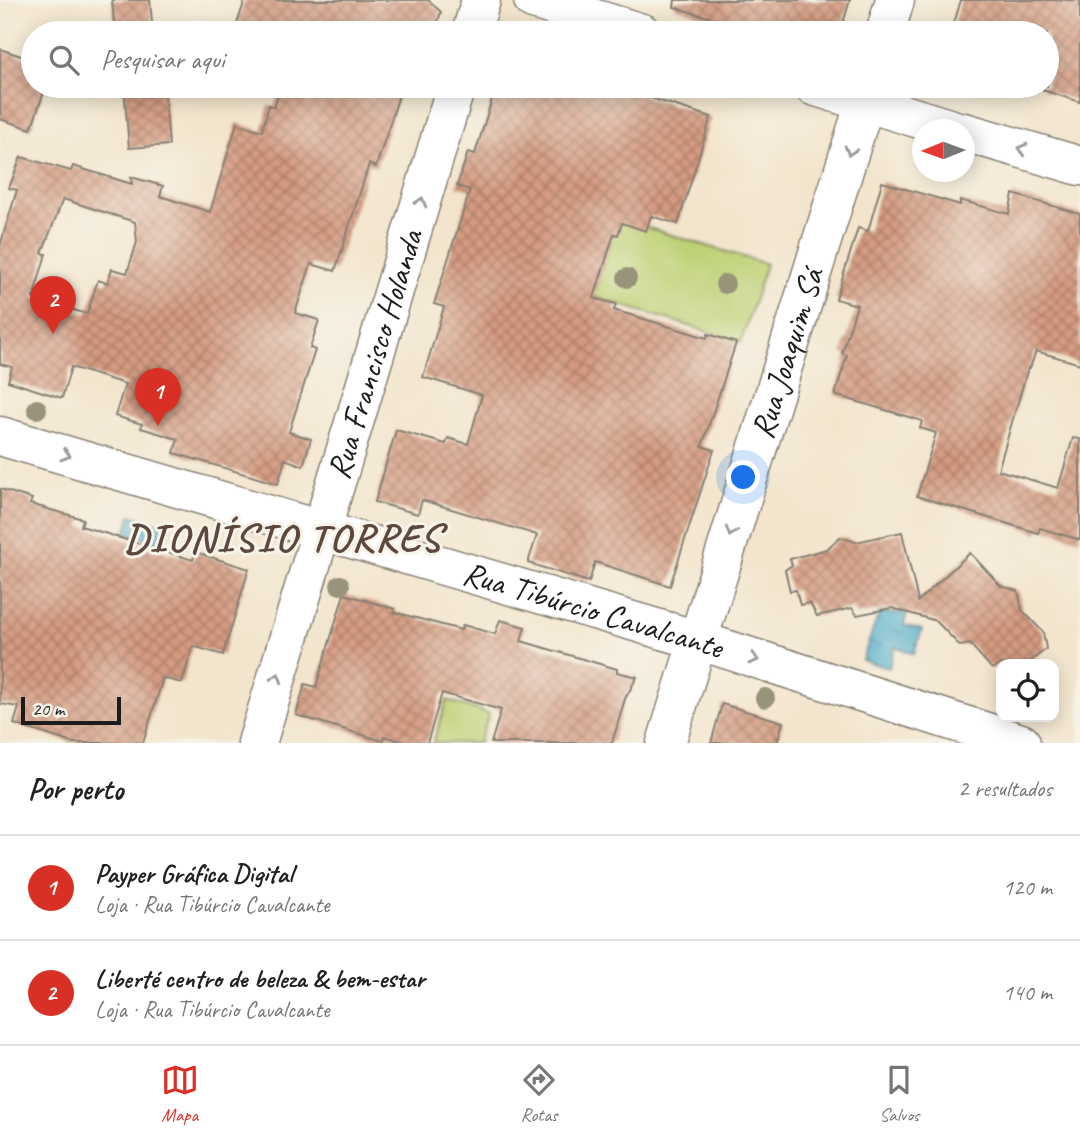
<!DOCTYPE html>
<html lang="pt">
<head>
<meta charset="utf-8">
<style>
	:root { --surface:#fff; --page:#f6f6f6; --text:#222; --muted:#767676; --line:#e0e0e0; --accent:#d93025 }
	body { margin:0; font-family:Caveat,sans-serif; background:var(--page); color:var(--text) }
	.controls { position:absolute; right:21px; bottom:21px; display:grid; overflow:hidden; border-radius:14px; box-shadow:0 4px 18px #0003 }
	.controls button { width:63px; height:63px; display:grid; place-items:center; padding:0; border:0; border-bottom:2px solid var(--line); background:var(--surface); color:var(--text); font:35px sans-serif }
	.compass { position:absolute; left:912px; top:119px; width:63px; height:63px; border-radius:50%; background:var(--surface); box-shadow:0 4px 18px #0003; rotate:269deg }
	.scale { position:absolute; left:21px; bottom:18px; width:100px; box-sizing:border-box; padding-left:7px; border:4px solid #1c1c1c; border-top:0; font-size:19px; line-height:24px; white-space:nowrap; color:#1c1c1c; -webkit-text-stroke:5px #f7f3e8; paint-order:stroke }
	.you { position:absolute; left:744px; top:478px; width:24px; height:24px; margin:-18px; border:5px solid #fff; border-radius:50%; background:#1a73e8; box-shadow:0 0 0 10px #1a73e833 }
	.badge { display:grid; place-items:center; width:46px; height:46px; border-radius:50%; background:var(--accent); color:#fff; font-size:23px; font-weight:700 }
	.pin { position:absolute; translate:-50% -58px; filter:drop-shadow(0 2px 4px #0008) }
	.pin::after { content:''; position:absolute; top:37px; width:24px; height:21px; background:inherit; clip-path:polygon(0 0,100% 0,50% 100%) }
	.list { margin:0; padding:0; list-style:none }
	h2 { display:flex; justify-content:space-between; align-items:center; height:91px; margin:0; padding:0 28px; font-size:30px }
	h2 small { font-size:23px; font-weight:400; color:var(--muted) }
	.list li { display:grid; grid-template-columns:46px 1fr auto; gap:21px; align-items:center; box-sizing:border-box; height:105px; padding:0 28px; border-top:2px solid var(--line) }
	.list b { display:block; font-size:26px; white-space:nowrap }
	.list p { margin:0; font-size:23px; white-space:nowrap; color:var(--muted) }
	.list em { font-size:23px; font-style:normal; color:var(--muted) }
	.icon { flex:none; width:38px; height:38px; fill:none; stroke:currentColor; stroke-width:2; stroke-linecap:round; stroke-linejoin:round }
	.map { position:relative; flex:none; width:1080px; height:743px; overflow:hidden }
	.search { position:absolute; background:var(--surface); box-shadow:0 4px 18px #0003; left:21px; right:21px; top:21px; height:77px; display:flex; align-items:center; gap:18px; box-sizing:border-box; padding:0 24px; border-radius:38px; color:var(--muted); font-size:26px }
	.sheet { height:301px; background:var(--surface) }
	nav { display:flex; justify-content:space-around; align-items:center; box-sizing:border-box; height:98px; border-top:2px solid var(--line); background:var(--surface); font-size:19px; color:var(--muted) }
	nav a { display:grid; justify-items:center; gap:4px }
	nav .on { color:var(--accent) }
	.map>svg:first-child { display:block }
</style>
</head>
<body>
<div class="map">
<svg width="1080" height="743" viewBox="0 0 1080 743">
	<defs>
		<pattern id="water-ripples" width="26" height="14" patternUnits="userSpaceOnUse" patternTransform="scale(1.75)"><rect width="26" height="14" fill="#49aac8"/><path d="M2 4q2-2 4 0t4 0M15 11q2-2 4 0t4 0" fill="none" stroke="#3c8aa2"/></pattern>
		<pattern id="building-cross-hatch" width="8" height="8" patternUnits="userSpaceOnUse" patternTransform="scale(1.75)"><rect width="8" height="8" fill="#d59b81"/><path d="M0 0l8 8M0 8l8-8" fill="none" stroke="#ac7e69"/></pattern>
	</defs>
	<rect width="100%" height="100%" fill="#f7f3e8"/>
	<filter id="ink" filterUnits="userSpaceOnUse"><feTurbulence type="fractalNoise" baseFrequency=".0143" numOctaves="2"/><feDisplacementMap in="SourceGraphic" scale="14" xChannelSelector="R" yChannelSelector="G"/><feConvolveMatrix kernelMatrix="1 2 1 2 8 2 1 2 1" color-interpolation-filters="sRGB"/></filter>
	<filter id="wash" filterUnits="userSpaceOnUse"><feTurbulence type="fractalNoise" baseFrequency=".00686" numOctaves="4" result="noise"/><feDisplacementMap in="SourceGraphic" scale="28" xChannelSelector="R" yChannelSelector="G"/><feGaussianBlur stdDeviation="1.57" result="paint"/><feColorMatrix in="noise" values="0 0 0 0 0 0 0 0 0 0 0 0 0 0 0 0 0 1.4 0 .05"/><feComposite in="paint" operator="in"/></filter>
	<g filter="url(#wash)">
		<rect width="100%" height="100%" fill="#f3e5cd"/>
		<path fill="#bed174" stroke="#6d7648" stroke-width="2" d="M616 218 766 264 741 342 592 296Z
			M447 700 489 714 479 743H433Z"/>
		<path fill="url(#water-ripples)" stroke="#326372" stroke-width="2" d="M131 515 169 527 163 544 126 533Z
			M879 613H907L904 625 922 630 914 654 895 647 889 668 862 660Z"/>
		<g id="blocks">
			<path fill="url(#building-cross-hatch)" fill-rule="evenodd" d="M112 0H150L153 33H115Z
				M245 0H428L441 12 434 33H234Z
				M675 0H850L840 33H761L674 7Z
				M961 0H1080V102L1043 90 1044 86H1047V33H951Z
				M0 49 33 60V86H46L31 129 0 119Z
				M124 86H164L169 145 129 148Z
				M281 86H402L376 167 369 164 335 271 311 264 295 313 319 320 310 348 315 350 289 432 311 439 303 466 285 459 278 484 174 453 178 439 141 428 142 424 115 416 125 384 71 367 62 398 8 381 12 367 0 364V246L17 190 9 188 21 157 71 171 73 166 132 184 131 177 163 186 160 196 210 212 237 123 262 131 269 105 274 107ZM63 199 135 222 137 242 127 273 112 269 107 283 98 280 87 314 33 298 46 254 42 253Z
				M496 86H613L711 117 678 224 651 216 646 231 622 223 618 235 614 234 594 298 616 304 614 310 707 338 708 334 736 343 702 446 714 450 670 586 595 562 589 582 528 563 537 535 422 500 418 514 375 502 396 430 446 444 448 438 468 444 482 395 423 377 444 307 434 304 470 190 457 186 468 152 475 154Z
				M882 182 960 205V200L1009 214 1013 194 1080 214V364L1036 351 1030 368H1028L998 470 1058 488 1073 438 1080 439V540L1040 528 1038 533 917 496 936 433 920 428 922 421 835 395 847 355 842 353 857 305 836 299 858 228 868 231Z
				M0 489 32 499 30 504 83 519 81 526 193 560 195 552 249 569 223 655 193 646 182 683 163 678 143 743H73L14 724 19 707 0 704Z
				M902 532 918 601 970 553 1001 586 1018 591 1022 610 1043 632 1046 649 1027 664H1000L992 669 970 644 960 646 936 621 892 608 857 615 852 608 817 616 810 603 800 605 796 590 790 591 785 570 792 565 790 559 827 549 840 537 856 542Z
				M344 594 395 609 394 612 461 630 463 625 495 634 500 620 525 627 521 641 617 669V672L637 677 625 699 612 743H491L501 710 442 693 427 743H408L384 736 383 741 296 715 305 684 316 687Z
				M722 704 783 722 777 743H711Z"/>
		</g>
	</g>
	<g filter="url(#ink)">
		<use href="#blocks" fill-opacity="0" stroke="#888074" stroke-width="2"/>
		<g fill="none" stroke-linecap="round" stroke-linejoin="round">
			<g stroke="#888074" stroke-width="41">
				<g id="street">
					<path d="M533 0 642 33"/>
					<path d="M471 33 481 0"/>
					<path d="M885 33 895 0"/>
					<path d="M813 86 955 130"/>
					<path d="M964 132 1080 166"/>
					<path id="s1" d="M257 743 456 86"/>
					<path id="s2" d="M666 743 870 86"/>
				</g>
			</g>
			<g stroke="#888074" stroke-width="41">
				<g id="secondary">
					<path id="s3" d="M0 436 697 640 1021 743"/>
				</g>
			</g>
			<use href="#street" stroke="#fff" stroke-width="38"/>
			<use href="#secondary" stroke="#fff" stroke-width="38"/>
		</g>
		<g fill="#98947a">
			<circle cx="627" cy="278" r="10"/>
			<circle cx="725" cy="284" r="10"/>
			<circle cx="37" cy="409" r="10"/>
			<circle cx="340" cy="585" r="10"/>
			<circle cx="765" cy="698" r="10"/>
		</g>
		<defs><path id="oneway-chevron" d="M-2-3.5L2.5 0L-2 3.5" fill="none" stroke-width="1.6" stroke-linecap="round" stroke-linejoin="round" transform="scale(1.75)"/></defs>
		<g stroke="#999">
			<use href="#oneway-chevron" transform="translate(1022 149) rotate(-164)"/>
			<use href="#oneway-chevron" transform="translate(850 151) rotate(107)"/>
			<use href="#oneway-chevron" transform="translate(421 202) rotate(-73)"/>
			<use href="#oneway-chevron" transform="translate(66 455) rotate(16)"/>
			<use href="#oneway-chevron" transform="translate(731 532) rotate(107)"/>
			<use href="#oneway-chevron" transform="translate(754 659) rotate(17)"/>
			<use href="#oneway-chevron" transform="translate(277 678) rotate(-73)"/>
		</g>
	</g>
	<g text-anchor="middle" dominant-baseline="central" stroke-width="6" stroke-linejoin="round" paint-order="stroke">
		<g font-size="33" fill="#1c1c1c" stroke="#f7f3e8">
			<text stroke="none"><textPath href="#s1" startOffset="406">Rua Francisco Holanda</textPath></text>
			<text stroke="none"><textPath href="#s2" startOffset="408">Rua Joaquim Sá</textPath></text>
			<text stroke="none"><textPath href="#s3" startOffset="618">Rua Tibúrcio Cavalcante</textPath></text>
		</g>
		<g font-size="40" font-weight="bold" letter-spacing="2" fill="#5d483f" stroke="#f7f3e8">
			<text x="283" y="538">DIONÍSIO TORRES</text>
		</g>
	</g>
</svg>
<div class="controls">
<button><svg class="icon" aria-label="locate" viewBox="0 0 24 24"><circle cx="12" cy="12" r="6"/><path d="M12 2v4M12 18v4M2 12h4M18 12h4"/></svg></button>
</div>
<svg class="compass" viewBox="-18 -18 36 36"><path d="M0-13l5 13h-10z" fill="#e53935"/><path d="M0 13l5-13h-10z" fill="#767676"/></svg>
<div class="scale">20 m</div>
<div class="you"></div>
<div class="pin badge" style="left:158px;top:426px">1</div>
<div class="pin badge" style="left:53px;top:334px">2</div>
<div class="search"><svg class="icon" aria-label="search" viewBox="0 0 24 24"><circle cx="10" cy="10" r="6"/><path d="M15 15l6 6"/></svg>Pesquisar aqui</div>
</div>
<section class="sheet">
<h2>Por perto<small>2 resultados</small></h2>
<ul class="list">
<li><span class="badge">1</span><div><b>Payper Gráfica Digital</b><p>Loja · Rua Tibúrcio Cavalcante</p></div><em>120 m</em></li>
<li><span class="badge">2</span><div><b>Liberté centro de beleza &amp; bem-estar</b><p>Loja · Rua Tibúrcio Cavalcante</p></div><em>140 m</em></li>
</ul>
</section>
<nav>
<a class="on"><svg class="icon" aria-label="map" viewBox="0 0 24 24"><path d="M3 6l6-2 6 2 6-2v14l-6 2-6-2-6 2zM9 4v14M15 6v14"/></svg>Mapa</a>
<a><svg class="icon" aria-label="directions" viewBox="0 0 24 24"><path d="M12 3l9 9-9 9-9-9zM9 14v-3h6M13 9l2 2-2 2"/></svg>Rotas</a>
<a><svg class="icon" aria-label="saved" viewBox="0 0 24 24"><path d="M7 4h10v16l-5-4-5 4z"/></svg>Salvos</a>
</nav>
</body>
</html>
